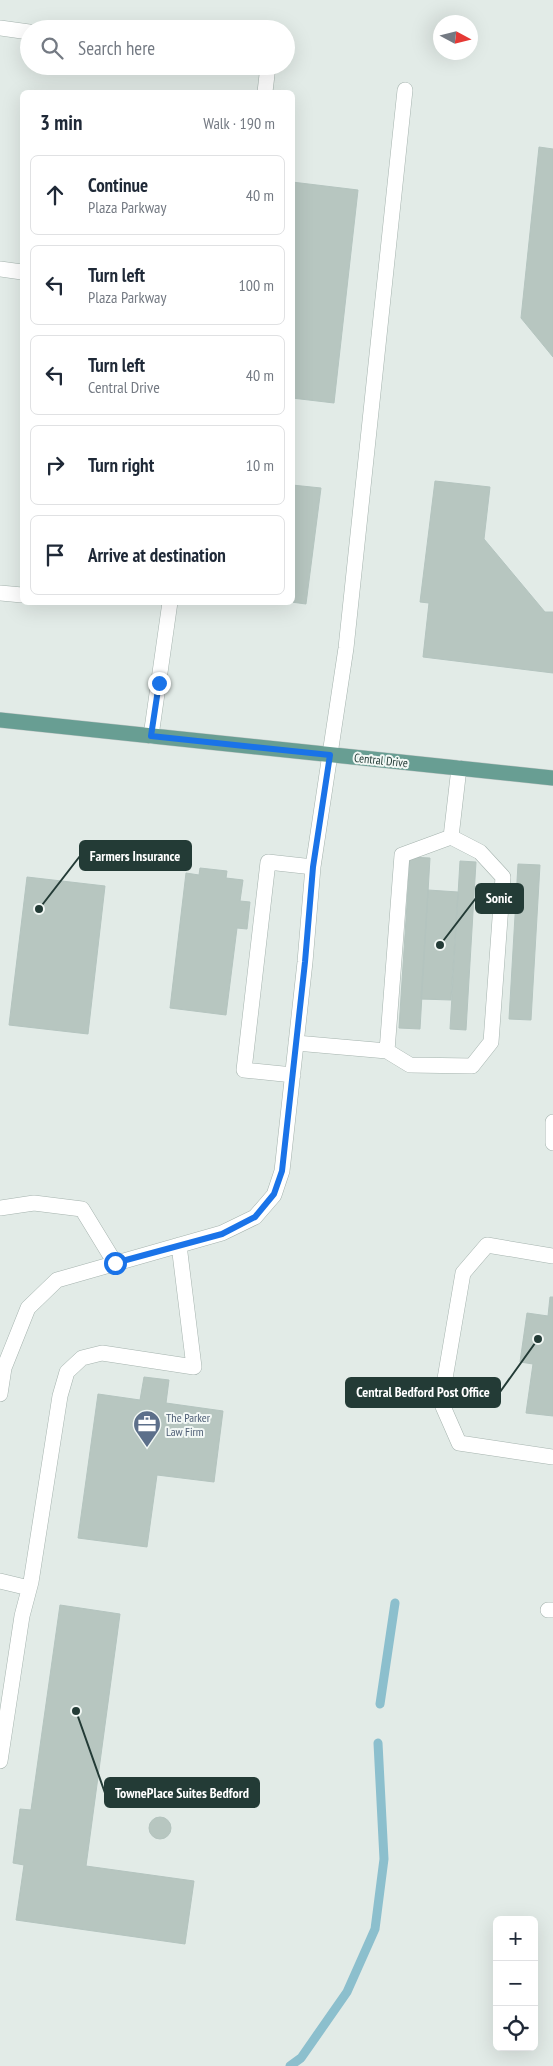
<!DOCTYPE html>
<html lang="en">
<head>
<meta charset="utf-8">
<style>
	:root { --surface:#fff; --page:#f2f2f3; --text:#1f2937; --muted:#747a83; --line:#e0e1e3 }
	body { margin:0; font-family:"PT Sans Narrow",sans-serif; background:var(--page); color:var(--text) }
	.controls { position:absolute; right:15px; bottom:15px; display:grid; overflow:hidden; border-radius:8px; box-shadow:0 5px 20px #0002 }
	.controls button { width:45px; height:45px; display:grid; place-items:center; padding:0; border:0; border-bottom:1px solid var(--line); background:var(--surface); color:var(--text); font:25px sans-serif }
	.compass { position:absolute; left:433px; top:15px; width:45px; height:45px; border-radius:50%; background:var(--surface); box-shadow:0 5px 20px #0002; rotate:97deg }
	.stop { position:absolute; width:15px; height:15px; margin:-11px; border:4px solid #1a73e8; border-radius:50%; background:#fff }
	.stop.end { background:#1a73e8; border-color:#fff; box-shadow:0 1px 5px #0008 }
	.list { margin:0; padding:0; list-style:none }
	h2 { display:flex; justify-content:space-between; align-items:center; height:65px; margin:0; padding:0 20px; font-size:21px }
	h2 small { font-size:16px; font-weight:400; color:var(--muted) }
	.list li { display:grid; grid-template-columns:32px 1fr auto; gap:15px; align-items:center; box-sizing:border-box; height:80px; margin:0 10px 10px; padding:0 10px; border:1px solid var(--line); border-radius:8px }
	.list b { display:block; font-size:19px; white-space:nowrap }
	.list p { margin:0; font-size:16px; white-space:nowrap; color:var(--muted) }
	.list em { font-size:16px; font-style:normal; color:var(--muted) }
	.icon { flex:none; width:28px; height:28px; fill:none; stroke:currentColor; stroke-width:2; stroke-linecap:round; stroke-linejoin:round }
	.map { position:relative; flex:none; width:553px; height:2066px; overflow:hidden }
	.search { position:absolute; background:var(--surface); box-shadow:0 5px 20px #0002; left:20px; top:20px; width:275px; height:55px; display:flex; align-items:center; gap:12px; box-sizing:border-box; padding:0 18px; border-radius:28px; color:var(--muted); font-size:19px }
	.panel { position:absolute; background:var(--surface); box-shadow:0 5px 20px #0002; left:20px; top:90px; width:275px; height:515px; border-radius:8px }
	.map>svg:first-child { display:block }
</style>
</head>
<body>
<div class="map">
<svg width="553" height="2066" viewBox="0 0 553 2066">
	<rect width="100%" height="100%" fill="#e2ebe7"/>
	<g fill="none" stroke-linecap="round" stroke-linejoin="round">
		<path stroke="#8cbfcd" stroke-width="9" d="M380 1704 395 1603
			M290 2066 301 2058 347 1992 375 1929 384 1859 378 1743"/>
	</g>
	<path fill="#b7c6c0" stroke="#b4c4bf" d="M539 147 553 149V357L521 318Z
		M292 182 358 190 334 403 292 398Z
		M435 481 490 487 484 539 545 612H553V673L423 657 429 603 420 602Z
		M292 485 321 488 306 604 291 602Z
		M410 857 430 858 420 1029 399 1028Z
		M460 861 476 862 466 1030 450 1029Z
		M518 864 540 865 531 1020 509 1019Z
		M200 868 227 871 226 878 243 880 240 901 250 902 247 929 237 928 226 1015 170 1008 186 873 199 875Z
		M27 877 105 886 88 1034 9 1025Z
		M428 890 458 892 451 1000 421 999Z
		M550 1297H553V1416L526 1413 533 1364 520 1362 527 1313 548 1316Z
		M144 1377 169 1380 166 1403 223 1411 214 1482 157 1475 147 1547 78 1538 98 1394 140 1400Z
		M60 1605 120 1614 86 1866 194 1881 185 1944 16 1920 24 1865 13 1863 20 1809 31 1810Z
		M149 1828a11 11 0 1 1 22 0a11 11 0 1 1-22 0Z"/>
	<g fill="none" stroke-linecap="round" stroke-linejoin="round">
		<g stroke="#a5b3ae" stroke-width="16">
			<path id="minor" d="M0 28 29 32
				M265 92 268 66
				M0 269 22 272
				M0 593 22 595
				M151 736 170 602
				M451 837 480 852 503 877 491 1042 472 1066 410 1065 387 1051 402 855Z
				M451 837 459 768
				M296 1043 387 1051
				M293 1075 244 1070 268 862 313 867
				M553 1122V1143
				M0 1208 34 1203 82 1209 115 1263
				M553 1256 487 1245 463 1273 441 1402 459 1443 553 1457
				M0 1394 4 1368 28 1308 57 1280 222 1233 255 1217 274 1195 282 1171 305 962 313 867 346 648 405 90
				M0 1581 29 1588
				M548 1610H553
				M0 1761 22 1616 31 1582 60 1396 67 1372 82 1358 102 1353 194 1367 179 1245"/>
		</g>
		<g stroke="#c1c8c7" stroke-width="16">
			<path id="major" d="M0 720 553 778"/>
		</g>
		<use href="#minor" stroke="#fff" stroke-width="15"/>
		<use href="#major" stroke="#689e93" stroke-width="15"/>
	</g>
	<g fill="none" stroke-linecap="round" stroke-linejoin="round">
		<path stroke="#1a73e8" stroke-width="6" d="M115 1263 222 1234 255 1217 274 1194 282 1171 305 962 313 867 330 755 151 736 159 683"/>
	</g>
	<defs>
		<g id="office-pin" transform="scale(1.4375)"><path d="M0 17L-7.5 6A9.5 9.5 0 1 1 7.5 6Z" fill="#5c6f8a" stroke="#f2f8f5"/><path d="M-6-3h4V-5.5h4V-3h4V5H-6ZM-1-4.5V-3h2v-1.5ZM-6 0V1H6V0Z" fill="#fff"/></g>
	</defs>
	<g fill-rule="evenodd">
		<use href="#office-pin" x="147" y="1424"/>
	</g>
	<g text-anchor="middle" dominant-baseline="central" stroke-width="4" stroke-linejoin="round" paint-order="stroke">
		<g font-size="12" fill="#233b36" stroke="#f2f8f5">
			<text transform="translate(381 760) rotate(6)">Central Drive</text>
		</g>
		<g font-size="12" fill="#4e5e75" stroke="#f2f8f5" text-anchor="start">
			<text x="166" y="1417">The Parker<tspan x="166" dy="14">Law Firm</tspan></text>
		</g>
	</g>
	<path fill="none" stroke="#233b36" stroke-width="2" d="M39 909L80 856M440 945L476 898M538 1339L500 1392M76 1711L105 1793"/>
	<g fill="#233b36" stroke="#f2f8f5" stroke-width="2">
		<circle cx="39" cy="909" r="5"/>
		<circle cx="440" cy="945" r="5"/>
		<circle cx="538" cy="1339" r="5"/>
		<circle cx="76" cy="1711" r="5"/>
	</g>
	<g fill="#233b36" stroke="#233b36" stroke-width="2">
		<rect x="80" y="841" width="111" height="29" rx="5"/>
		<rect x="476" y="884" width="47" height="29" rx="5"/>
		<rect x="346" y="1378" width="154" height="29" rx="5"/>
		<rect x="105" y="1778" width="154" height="29" rx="5"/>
	</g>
	<g font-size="14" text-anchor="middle" font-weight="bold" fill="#fff">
		<text x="135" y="861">Farmers Insurance</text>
		<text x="499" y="903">Sonic</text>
		<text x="423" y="1397">Central Bedford Post Office</text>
		<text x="182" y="1798">TownePlace Suites Bedford</text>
	</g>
</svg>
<div class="controls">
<button>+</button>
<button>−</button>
<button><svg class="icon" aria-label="locate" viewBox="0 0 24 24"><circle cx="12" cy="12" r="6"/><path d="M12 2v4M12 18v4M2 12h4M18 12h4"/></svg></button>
</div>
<svg class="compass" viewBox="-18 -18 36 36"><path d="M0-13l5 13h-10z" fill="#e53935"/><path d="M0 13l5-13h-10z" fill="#747a83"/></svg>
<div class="stop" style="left:115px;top:1263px"></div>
<div class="stop end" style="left:159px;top:683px"></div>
<div class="search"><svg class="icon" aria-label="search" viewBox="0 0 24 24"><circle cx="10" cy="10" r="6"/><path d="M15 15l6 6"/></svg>Search here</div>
<section class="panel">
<h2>3 min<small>Walk · 190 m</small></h2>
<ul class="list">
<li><svg class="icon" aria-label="ahead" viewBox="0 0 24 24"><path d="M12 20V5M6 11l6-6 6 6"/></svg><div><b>Continue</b><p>Plaza Parkway</p></div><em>40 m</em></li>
<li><svg class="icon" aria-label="left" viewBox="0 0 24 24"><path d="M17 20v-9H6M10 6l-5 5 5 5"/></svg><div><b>Turn left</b><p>Plaza Parkway</p></div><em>100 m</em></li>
<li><svg class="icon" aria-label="left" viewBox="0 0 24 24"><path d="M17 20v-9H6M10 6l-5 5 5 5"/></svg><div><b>Turn left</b><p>Central Drive</p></div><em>40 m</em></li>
<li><svg class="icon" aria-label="right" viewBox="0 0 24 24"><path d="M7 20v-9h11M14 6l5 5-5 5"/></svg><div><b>Turn right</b></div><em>10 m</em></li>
<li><svg class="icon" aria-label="arrive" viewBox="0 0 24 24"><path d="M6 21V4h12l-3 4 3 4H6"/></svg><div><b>Arrive at destination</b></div></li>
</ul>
</section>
</div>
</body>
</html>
